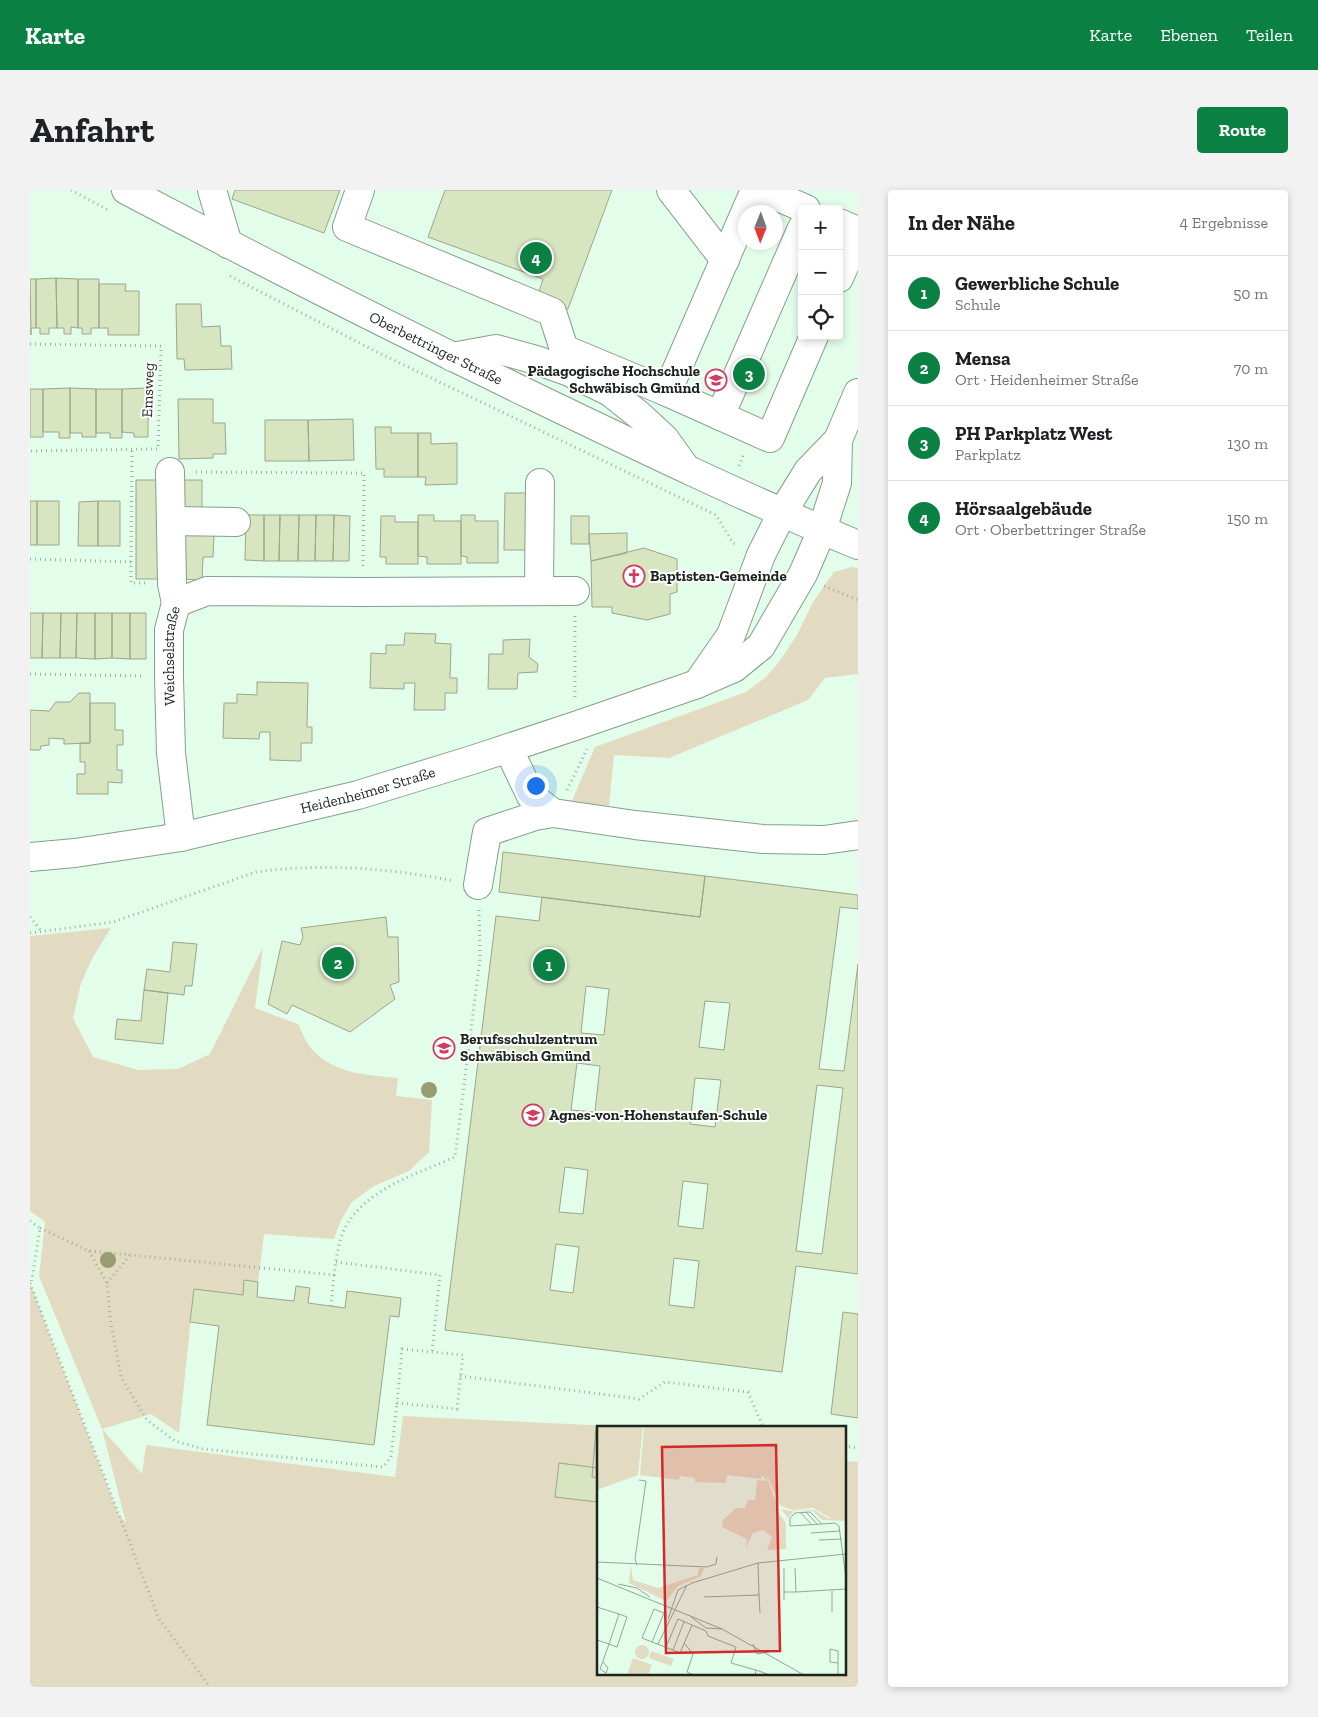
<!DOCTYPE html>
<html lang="de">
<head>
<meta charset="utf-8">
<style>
	:root { --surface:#fff; --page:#f2f2f2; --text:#202124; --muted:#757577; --line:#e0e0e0; --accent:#0b8043 }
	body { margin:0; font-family:"Zilla Slab",serif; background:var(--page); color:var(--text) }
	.controls { position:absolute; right:15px; top:15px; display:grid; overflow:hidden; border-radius:5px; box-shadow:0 2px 8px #0003 }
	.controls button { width:45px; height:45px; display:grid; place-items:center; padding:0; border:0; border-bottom:1px solid var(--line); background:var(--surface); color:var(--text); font:25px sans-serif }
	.compass { position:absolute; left:708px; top:15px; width:45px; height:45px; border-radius:50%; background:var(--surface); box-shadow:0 2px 8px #0003; rotate:181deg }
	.you { position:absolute; left:505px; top:595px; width:18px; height:18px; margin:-12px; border:4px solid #fff; border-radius:50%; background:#1a73e8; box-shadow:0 0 0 8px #1a73e833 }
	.badge { display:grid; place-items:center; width:32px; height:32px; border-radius:50%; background:var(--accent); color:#fff; font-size:16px; font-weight:700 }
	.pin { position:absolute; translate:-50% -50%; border:2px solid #fff; box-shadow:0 1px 5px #0006 }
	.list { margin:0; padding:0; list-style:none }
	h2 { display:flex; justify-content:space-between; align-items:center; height:65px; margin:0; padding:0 20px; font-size:21px }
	h2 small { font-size:16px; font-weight:400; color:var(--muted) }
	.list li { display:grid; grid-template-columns:32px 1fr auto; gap:15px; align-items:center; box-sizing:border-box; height:75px; padding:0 20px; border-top:1px solid var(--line) }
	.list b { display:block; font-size:19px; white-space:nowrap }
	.list p { margin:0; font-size:16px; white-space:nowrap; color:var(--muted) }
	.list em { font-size:16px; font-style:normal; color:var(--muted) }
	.icon { flex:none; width:28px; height:28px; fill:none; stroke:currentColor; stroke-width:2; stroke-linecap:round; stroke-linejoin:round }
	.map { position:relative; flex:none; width:828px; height:1497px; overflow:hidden; border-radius:5px }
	header { display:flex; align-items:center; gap:30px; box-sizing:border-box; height:70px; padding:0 25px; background:var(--accent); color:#fff }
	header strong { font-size:24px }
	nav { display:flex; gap:28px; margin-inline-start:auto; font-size:18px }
	.intro { display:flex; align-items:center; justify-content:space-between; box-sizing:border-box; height:120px; padding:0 30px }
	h1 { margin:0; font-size:35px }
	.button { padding:12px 22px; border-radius:5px; background:var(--accent); color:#fff; font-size:18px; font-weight:700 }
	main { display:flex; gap:30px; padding:0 30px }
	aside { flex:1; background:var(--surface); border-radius:5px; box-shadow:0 2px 8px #0003 }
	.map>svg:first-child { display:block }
</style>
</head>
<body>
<header>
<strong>Karte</strong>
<nav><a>Karte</a><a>Ebenen</a><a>Teilen</a></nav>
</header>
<div class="intro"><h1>Anfahrt</h1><a class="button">Route</a></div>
<main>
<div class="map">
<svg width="828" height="1497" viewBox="0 0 828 1497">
	<rect width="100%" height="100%" fill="#e2fde9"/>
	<path fill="#e2dbc1" d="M822 377 828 378V484L795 488 778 510 639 568 584 565 579 616 542 611 565 557 716 502 736 487 749 472 767 445 783 412 804 382Z
		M81 738 63 767 51 793 43 828 63 867 108 880 148 879 180 864 233 757 225 818 268 834C272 842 276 852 281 858 302 884 338 885 368 888L366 906 402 910 399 962 379 981 344 996 322 1012 311 1030 304 1049 234 1044 228 1092 214 1090 213 1105 164 1099 149 1243 121 1224 72 1239 112 1284 116 1255 365 1287 373 1226 599 1237H568V1483H814V1271L828 1272V1497H0V1093L88 1323 96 1333 72 1239 9 1086 15 1032 0 1021V746Z"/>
	<path fill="#d7e5c0" stroke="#9ca68b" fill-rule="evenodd" d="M205 0H310L294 43 202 9Z
		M415 0H582L538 119 507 108 513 89 398 47Z
		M26 88 27 138H19V144H10V138H6V89Z
		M26 88 48 89V138L41 137V144H34V138H27Z
		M0 89H6V138H1V145Z
		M48 89H69V138H61V144H52V138H48Z
		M69 94H96L95 101H109V145H78V138H69Z
		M146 114H171L172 137 190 136 191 156H201L202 179 155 180 154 169H147Z
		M40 198V248H29V242H13V199Z
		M40 198 66 199V247H52V243H40Z
		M118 198V247H104V243L92 242V199Z
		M0 199H13V247H0Z
		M66 199H92V248H80V243H66Z
		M148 209H183V233H195L196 264H183V268L149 269Z
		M323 229 324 270 279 271 278 230Z
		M235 230H278L279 271H235Z
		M345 237H361V243H388V287H354V279H346Z
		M388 243H401V254L427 253V294L395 295 396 287H388Z
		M106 290H129L128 389H106Z
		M150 290H172V323H150Z
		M475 303H497V360H474Z
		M0 311H7V355H0Z
		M7 311H29V355H7Z
		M68 311H90V356H68Z
		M68 311V356H48L49 312Z
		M216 325H234V371L215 370Z
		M234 325H250L249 371H234Z
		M250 325H269L268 371H249Z
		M269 325H286L285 371H268Z
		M286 325H304L303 371H285Z
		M304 325 320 326 319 371H303Z
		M388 325H404V331H431V374H397V367L388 366Z
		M431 325H445V331H468V373H437V367L431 366Z
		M351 326H365V332H388V374H356V367H350Z
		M541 326H559V354H541Z
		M597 343V363L561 371 559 344Z
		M150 345H184L183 367H173L172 390 150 389Z
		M614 358 647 369V402L640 404V424L617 430 582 423V417H562L561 371Z
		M0 423H13L12 468H0Z
		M13 423H31L30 468H12Z
		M31 423H47L46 468H30Z
		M47 423H65V469L46 468Z
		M65 423H82V468L65 469Z
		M82 423H100V469L82 468Z
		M100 423H116V469H100Z
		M375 443 406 444 405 453 421 454 420 488H427V503H415V520H384L385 493H374V499L340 498 341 463 356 464V455H374Z
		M500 449 499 467 508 474 507 482 488 483 487 499H458L459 464H473V450Z
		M227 492 278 493 277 537H282V553H271V571L240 570V542H230L229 549 193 548 194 513H207V504L227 505Z
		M49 503H60V553L34 554V549L19 548V555L11 556 10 560H0V520L19 521 26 512H40Z
		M60 513H85V540H93V555H87V580H92V593L78 592V604H47V584H55V572H50V553H60Z
		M473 662 675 686 670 727 469 702Z
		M675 686 828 705V719L810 717 789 879 814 881 828 774V1084L766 1076 752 1182 415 1140 466 726 509 731 512 707 670 727ZM556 796 579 799 574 845 551 843ZM675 811 700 813 694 860 669 857ZM547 873 570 876 565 922 541 920ZM665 888 691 890 685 937 660 934ZM787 895 813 898 792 1064 766 1061ZM535 977 558 980 553 1024 529 1022ZM653 991 678 994 673 1039 648 1036ZM526 1054 549 1057 543 1103 520 1100ZM644 1068 669 1071 664 1118 639 1115Z
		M356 727 358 747H368L369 792 360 795 365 809 320 842 262 815 257 824 238 814 252 751 270 755 273 747 271 738Z
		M143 752 167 754 162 796H155L154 805 114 800 117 779 140 782Z
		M114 800 138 803 133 854 85 849 87 829 111 831Z
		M214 1090 228 1092 227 1107 264 1111 266 1096 280 1098 278 1113 315 1118 317 1101 371 1108 369 1127 360 1126 344 1255 177 1235 189 1136 160 1132 164 1099 213 1105Z
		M813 1122 828 1124V1228L801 1224Z
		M566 1239H568V1288L562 1287Z
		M529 1273 568 1278V1312L525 1307Z"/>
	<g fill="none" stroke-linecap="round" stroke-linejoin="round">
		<g stroke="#859f8c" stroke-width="30">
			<g id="minor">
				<path id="s1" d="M96 0C230 71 365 139 501 205 609 257 717 309 828 355"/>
				<path d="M182 0 198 54"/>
				<path d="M330 0 317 37 522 122 534 159 637 202"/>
				<path d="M641 0 695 70"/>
				<path d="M725 0 637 202 740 248 784 146"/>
				<path d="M732 0 776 19"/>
				<path d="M809 33 828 41"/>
				<path d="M809 88 828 45"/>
				<path d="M422 167 466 159 506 170 537 181 580 202 609 225 634 248 655 277"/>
				<path d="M690 226 772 38"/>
				<path d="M140 282 142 394 146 413"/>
				<path d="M141 331 206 332"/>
				<path d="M509 400 510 293"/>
				<path d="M667 494 701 445 731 365 752 323 778 281 808 250 828 203"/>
				<path d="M478 558 501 606 523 623"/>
				<path id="s2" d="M151 647 141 563 139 488V440L146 413 177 401 333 402 545 401"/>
				<path id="s3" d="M0 667 45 663 151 647 328 605 442 570 545 536 667 494 704 478 731 456 773 384 792 340 807 293 808 250"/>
				<path d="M448 695 457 642 505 626 523 623 605 635 733 649 794 650 828 645"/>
			</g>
		</g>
		<path stroke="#9db2a3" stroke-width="3" stroke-dasharray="1 4" stroke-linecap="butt" d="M41 0 78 20
			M200 86 345 161 686 325 703 353 707 355
			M0 154 131 156 128 259 0 261
			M709 276 714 263
			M166 282 334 283 333 376
			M0 369 101 372V393H116
			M101 372 102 259
			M794 396 828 410
			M545 426V510
			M0 484 114 486
			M537 600 557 559
			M0 727 12 742
			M0 743 83 732 226 682C290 673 361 678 424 691
			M0 1031 10 1038 1 1095
			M10 1038 59 1061 304 1085C306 1071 308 1053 314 1040 334 999 387 984 425 967L450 768 449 720
			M59 1061 77 1093 80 1128 91 1187 117 1230 145 1251 173 1259 353 1277 361 1267 367 1213
			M306 1072 410 1085 402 1162
			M0 1093 129 1429 180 1497
			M77 1093 100 1065
			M301 1116 304 1085
			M372 1159 433 1165 427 1219 367 1213Z
			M430 1186 609 1209 635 1192 718 1202 733 1237
			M814 1256 828 1258"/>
		<use href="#minor" stroke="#fff" stroke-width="28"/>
	</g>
	<g fill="#989d70">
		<circle cx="399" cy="900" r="8"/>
		<circle cx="78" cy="1070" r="8"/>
	</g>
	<defs>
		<g id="university-ring" transform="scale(1.125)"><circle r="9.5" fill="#fff" stroke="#cd3e62" stroke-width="1.5"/><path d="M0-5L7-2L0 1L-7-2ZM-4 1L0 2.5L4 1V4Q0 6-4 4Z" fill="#cd3e62"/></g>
		<g id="church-ring" transform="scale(1.125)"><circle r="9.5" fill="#fff" stroke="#cd3e62" stroke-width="1.5"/><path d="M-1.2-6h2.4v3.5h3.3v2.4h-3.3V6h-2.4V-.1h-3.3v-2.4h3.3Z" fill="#cd3e62"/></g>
		<g id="school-ring" transform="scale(1.125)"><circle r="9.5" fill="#fff" stroke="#cd3e62" stroke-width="1.5"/><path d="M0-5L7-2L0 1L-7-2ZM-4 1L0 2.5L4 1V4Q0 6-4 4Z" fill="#cd3e62"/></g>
	</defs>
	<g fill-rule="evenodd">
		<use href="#university-ring" x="686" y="190"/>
		<use href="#church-ring" x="604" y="386"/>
		<use href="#school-ring" x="414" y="858"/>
		<use href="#school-ring" x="503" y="925"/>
	</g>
	<g text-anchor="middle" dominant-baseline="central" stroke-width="4" stroke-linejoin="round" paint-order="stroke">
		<g font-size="15" fill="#1b251e" stroke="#fff">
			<text stroke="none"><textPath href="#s1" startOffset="348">Oberbettringer Straße</textPath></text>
			<text transform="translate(118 200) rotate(-88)">Emsweg</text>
			<text stroke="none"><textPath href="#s2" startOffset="182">Weichselstraße</textPath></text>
			<text stroke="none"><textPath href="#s3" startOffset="345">Heidenheimer Straße</textPath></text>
		</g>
		<g font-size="15" font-weight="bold" fill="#1b251e" stroke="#fff" text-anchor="start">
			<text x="670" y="181" text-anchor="end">Pädagogische Hochschule<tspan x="670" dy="17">Schwäbisch Gmünd</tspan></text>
			<text x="620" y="386">Baptisten-Gemeinde</text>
			<text x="430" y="849">Berufsschulzentrum<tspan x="430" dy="17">Schwäbisch Gmünd</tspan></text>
			<text x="519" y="925">Agnes-von-Hohenstaufen-Schule</text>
		</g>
	</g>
	<g transform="translate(567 1236)">
		<rect width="249" height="249" fill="#e2fde9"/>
		<path d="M0 0H46L41 49 0 64ZM47 0H249V95L225 94 216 85H197L191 92 184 83 192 85 217 84 231 92H234L216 82 196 84 184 80 167 44 179 76V83L189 97V123L170 124 175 111 166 104 156 107 149 122 150 113 125 101 126 94 139 82H148L151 74H158L160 54 170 55 165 49 164 53 130 49 129 57 98 56V52L83 50 82 54 43 49ZM34 140 36 154 61 162 101 149 102 142H107L104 150 81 160 69 175 32 157ZM38 226a7 7 0 1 1 14 0a7 7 0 1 1-14 0ZM54 225 77 233 74 240 52 232ZM36 232 55 239 51 249H30Z" fill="#e2dbc1"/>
		<path fill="none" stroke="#92a798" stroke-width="1" d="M203 86 215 99M209 86 220 98M225 98 213 86 198 87 193 92V100L225 98 238 97 242 100 249 152M214 107 243 105M222 114 245 113M0 136 110 141 119 138 120 131M40 139 38 133 49 55 42 54M187 142V174M0 152 125 203 207 249M21 158 40 162 53 171M235 165V186M187 166H199L198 142M199 166 249 163M162 169 163 187M107 171 162 169 161 137M0 181 22 188 12 218 0 214M94 191 109 202 125 203M71 193 81 164 95 157 161 137 249 128M95 199 109 205 111 210 139 221 134 237 159 244M55 216 67 187 57 183 45 212 55 216 76 224 83 227 95 199 81 193 69 221M87 217 96 228 90 246 97 249M61 218 90 159M156 218 160 228 172 226M76 224 87 196M6 236 11 242 9 247 3 243 12 218 20 221 30 191 22 188M241 237 233 236V223L241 225V249M158 249 159 244 173 249"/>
		<path fill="#d62828" fill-opacity="0.15" stroke="#d62828" stroke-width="2.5" d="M179 19 183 225 69 227 65 21Z"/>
		<rect width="249" height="249" fill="none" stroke="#1b251e" stroke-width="2.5"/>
	</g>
</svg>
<div class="controls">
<button>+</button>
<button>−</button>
<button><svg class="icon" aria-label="locate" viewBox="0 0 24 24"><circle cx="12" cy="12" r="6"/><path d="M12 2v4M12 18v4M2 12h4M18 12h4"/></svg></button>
</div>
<svg class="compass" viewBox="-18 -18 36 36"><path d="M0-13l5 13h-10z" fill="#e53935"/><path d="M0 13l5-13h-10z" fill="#757577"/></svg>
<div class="you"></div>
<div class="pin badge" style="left:519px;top:775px">1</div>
<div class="pin badge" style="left:308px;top:773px">2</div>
<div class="pin badge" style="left:719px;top:184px">3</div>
<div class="pin badge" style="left:506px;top:68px">4</div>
</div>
<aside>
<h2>In der Nähe<small>4 Ergebnisse</small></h2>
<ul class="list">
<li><span class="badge">1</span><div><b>Gewerbliche Schule</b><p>Schule</p></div><em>50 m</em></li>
<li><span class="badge">2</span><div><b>Mensa</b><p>Ort · Heidenheimer Straße</p></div><em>70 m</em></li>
<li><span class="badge">3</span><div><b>PH Parkplatz West</b><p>Parkplatz</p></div><em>130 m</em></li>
<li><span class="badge">4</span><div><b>Hörsaalgebäude</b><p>Ort · Oberbettringer Straße</p></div><em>150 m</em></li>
</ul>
</aside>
</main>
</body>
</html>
